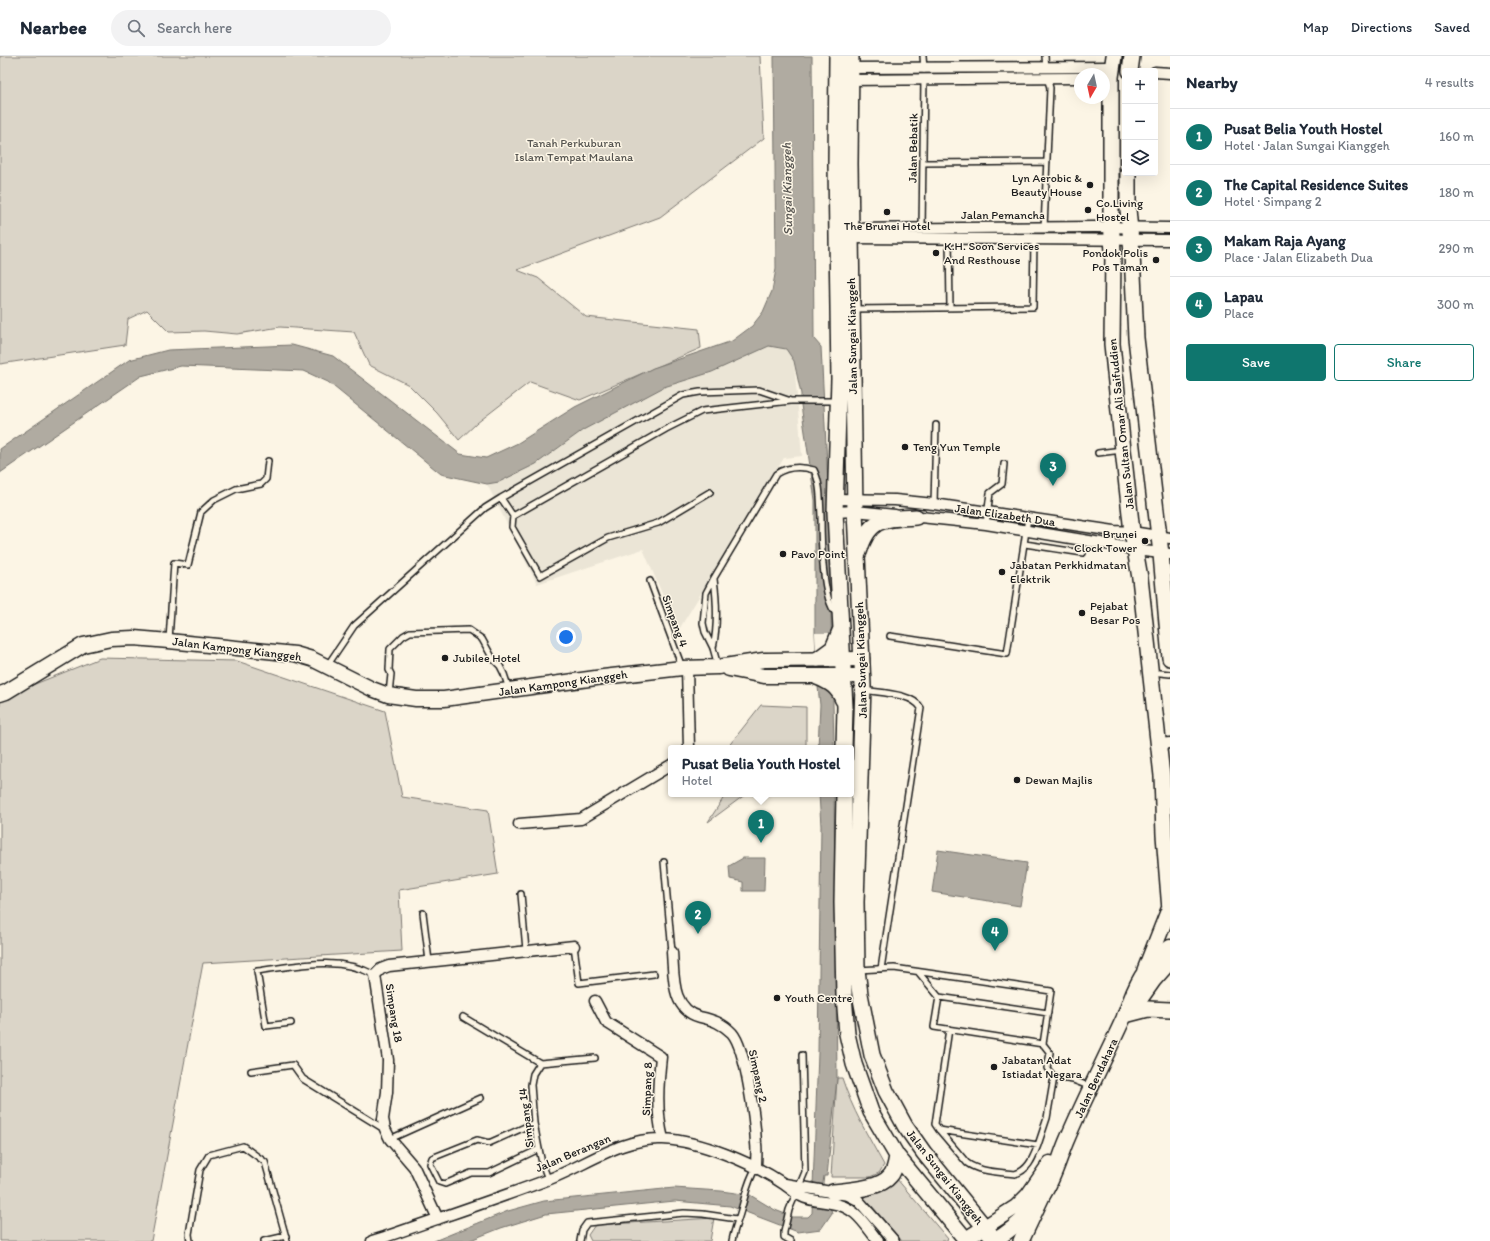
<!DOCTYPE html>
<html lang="en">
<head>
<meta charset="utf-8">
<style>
	:root { --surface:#fff; --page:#f2f2f3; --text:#1f2937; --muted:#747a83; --line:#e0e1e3; --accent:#0f766e }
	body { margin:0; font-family:Itim,sans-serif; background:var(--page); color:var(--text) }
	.controls { position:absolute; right:12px; top:12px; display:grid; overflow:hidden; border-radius:4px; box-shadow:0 4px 16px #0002 }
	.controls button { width:36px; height:36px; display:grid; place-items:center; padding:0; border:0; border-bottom:1px solid var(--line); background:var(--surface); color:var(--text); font:20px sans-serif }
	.compass { position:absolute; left:1074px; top:12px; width:36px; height:36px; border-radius:50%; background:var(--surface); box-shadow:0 4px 16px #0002; rotate:189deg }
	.you { position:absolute; left:566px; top:581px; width:14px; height:14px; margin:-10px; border:3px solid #fff; border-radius:50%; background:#1a73e8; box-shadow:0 0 0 6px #1a73e833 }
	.badge { display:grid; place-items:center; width:26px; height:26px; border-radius:50%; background:var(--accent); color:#fff; font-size:13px; font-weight:700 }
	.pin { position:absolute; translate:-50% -33px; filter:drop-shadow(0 1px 2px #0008) }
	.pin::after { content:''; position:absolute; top:21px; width:14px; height:12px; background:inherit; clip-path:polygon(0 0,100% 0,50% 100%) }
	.popup { position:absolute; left:668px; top:689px; width:186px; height:52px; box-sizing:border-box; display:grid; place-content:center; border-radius:4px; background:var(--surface); filter:drop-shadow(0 1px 3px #0005); font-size:13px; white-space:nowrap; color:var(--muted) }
	.popup b { font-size:15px; color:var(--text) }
	.popup::after { content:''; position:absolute; left:50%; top:100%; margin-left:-8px; border:8px solid transparent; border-top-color:var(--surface) }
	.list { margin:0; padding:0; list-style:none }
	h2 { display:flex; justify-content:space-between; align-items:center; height:52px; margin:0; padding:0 16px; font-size:17px }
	h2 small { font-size:13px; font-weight:400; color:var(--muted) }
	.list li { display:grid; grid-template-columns:26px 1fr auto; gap:12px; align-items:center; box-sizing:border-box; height:56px; padding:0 16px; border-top:1px solid var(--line) }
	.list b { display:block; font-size:15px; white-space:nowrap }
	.list p { margin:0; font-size:13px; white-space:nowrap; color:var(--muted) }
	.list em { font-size:13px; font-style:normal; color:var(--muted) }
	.actions { display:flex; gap:8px; padding:12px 16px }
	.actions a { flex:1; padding:9px 0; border:1px solid var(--accent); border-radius:4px; text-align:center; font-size:14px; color:var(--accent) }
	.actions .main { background:var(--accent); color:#fff }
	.icon { flex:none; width:22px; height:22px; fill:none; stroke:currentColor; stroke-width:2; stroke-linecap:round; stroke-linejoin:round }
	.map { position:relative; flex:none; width:1170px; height:1185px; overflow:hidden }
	header { display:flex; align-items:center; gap:24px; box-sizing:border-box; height:56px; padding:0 20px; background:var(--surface); border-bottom:1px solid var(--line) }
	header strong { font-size:19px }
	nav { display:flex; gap:22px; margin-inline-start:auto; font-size:14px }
	.search { width:280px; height:36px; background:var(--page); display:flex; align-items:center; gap:10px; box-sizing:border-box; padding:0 14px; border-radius:22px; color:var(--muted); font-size:15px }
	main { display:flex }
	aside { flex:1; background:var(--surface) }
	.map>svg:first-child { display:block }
</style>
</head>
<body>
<header>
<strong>Nearbee</strong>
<div class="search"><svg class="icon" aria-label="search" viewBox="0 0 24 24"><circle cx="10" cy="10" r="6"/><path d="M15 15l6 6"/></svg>Search here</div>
<nav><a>Map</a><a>Directions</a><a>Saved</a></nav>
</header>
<main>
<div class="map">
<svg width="1170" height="1185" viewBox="0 0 1170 1185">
	<rect width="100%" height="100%" fill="#fcf5e5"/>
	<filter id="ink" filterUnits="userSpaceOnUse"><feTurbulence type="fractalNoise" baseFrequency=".025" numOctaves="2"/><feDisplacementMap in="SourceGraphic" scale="8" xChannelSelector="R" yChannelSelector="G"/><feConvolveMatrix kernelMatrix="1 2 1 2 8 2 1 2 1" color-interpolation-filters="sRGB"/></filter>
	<g filter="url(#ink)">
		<path fill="#ebe5d6" d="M769 290 786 293 794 305 802 400 784 402 678 575 643 493 537 528 487 428 499 426 536 408 583 374 664 331 712 316Z"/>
		<path fill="#dbd5c8" stroke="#7c7872" d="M0 0H760L764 82 660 161 517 214 538 222 586 261 699 273 701 292 580 344 530 326 477 367 459 384 437 357 409 329 369 309 354 276 280 271 237 278 204 275 169 276 147 254 128 263 125 289 0 308Z
			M100 602 237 605 385 655 402 741 488 754 498 818 399 834 402 895 203 907 151 1185H0V642Z
			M761 649 806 651V692H727Z
			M726 738H746L708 766Z
			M837 1022H842C852 1053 868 1080 884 1109L879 1117 870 1121H831Z
			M896 1122 948 1183 945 1185H902L872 1150 856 1136Z
			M714 1162 710 1185H591L588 1179 595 1169Z"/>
		<path fill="#b0aba1" stroke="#75726c" d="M774 0H812L814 283 821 291 828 428 834 692H818L820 649 817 622 815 577V444L801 349V338L794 305 786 293 769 290 712 316 664 331 583 374 536 408 499 426 487 428 441 418 328 326 304 315 181 310 141 320 0 417V393L129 304 168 294 292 289 333 300 460 398 486 402 518 387 575 351 653 312 732 285 752 270 763 256 772 235 776 213Z
			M819 738H834L837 1022 827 1120H824L823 1127 832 1157 821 1173 798 1176 730 1150 675 1145 546 1158 501 1172 468 1185H434L508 1155 544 1145 674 1132 721 1135 750 1139 775 1154 793 1161H808L812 1157 818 997 821 770Z
			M938 794 1027 807 1020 850 932 836Z
			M743 802H765L764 835H743V826L730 823 729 810Z"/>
		<path fill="#fcf5e5" d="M815 577H832L833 624 817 622Z"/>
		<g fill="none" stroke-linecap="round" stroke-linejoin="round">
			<g stroke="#1c1c1c" stroke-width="8">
				<path id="lane" d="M923 0 924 14
					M1045 0 1046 13
					M923 107 1047 106
					M1044 172 1050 32 1047 21
					M922 173 924 22
					M949 182 950 252
					M853 253 1033 251 1034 182
					M1098 397 1122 394
					M501 442 513 460 512 471 540 520 608 482 658 467 710 436
					M934 448 936 369
					M513 460 666 373 702 355 791 345H837
					M986 468 990 437 1002 428 1004 408
					M1025 488 1083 497
					M650 525 682 611
					M890 580 1007 598 1028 462
					M169 584 174 507 188 509 201 456 214 444 236 433 261 428 266 423 268 405
					M713 592C718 570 717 546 714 523
					M327 610 354 570 485 452 501 442 683 339 700 336 759 334 791 345
					M718 610 713 592 705 576 703 567 706 537 714 522 776 418C788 410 800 410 814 414 821 428 820 445 821 460 821 480 822 545 836 557
					M1151 616 1170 618
					M864 634C881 637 912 637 921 652L881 913
					M389 638 391 618 389 614 390 593 403 580 410 576 469 574 482 583 493 603 500 610 504 618 509 633
					M664 806 672 896
					M521 838 526 894
					M423 857 429 905
					M574 890 579 927 654 918
					M858 914 894 912 1051 935 1043 988
					M919 917 939 941 1048 957
					M939 941 934 971 1043 988 1050 997 1047 1012 1054 1021
					M463 961 540 1007
					M291 967 266 970 257 915C296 910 338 899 375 919
					M949 973 935 1068 939 1074 1038 1089 1047 1062 1054 1021 1073 1024 1091 1031
					M251 1015 293 1009 303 1023 384 1073
					M534 1067 489 1087 477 1084 432 1102 430 1108 439 1126 445 1128 471 1117H489L539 1093
					M939 1074 967 1107C979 1116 1000 1116 1015 1118 1029 1114 1033 1101 1038 1089
					M390 1083 481 1042
					M548 1123 542 1107 539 1093 534 1067 531 1029 533 1018 540 1007 595 1002
					M190 1185 189 1178 200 1114 209 1099 243 1090 265 1106 287 1185
					M264 1185 286 1180
					M580 1185 582 1174 587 1167 684 1157 703 1158 737 1163
					M732 1185C734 1174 738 1165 741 1154 746 1138 747 1126 756 1112
					M791 1185 784 1181V1176L789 1154 805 1116 802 999"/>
			</g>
			<g stroke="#1c1c1c" stroke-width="13">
				<path id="street" d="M845 12 1112 11
					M1155 16 1170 17
					M845 24 1080 22
					M845 173 1094 171 1170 172
					M846 182 1170 184
					M835 443 895 444 934 448 1114 475 1132 476 1170 482
					M835 456 855 455 895 459
					M911 460 986 468 1113 489 1135 494 1170 498
					M687 612 689 692
					M1158 688 1170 687
					M519 768 581 763 671 709
					M672 896C674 921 671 953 700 961 713 964 722 967 732 977 746 993 755 1065 756 1087 757 1095 756 1104 756 1112
					M595 945 606 966 661 1001C658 1028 656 1056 663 1083
					M785 1128 848 1139 858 1144 894 1185
					M438 1163 414 1111 390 1083 385 1073 383 1063 387 1036 388 1004 375 919 381 913 389 910 574 890
					M372 1185 385 1181C439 1162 494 1144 547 1124 585 1110 622 1081 663 1083 701 1085 753 1107 784 1128 790 1132 795 1137 801 1140 810 1145 821 1145 831 1147 856 1151 863 1166 878 1185"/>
			</g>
			<g stroke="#1c1c1c" stroke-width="17">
				<path id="secondary" d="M729 613 764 620H863
					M0 638 6 636 83 589 111 583 134 582 169 585 295 598 312 603 372 633 388 639 416 643H444L603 621 682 612 718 611 764 604 862 603
					M1128 956 1142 941 1154 924 1170 906
					M966 1183 1016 1151 1028 1139 1050 1107
					M994 1185C1013 1173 1031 1157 1043 1139 1054 1123 1059 1103 1066 1086 1084 1043 1106 1001 1125 959 1135 929 1144 909 1170 891"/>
			</g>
			<g stroke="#1c1c1c" stroke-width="18">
				<path id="primary" d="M837 0 836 108 839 323 835 456 845 651 844 692
					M851 0 850 108 855 455 863 630 856 846 857 914 860 938 872 999 886 1035 905 1070 924 1097 996 1185
					M1114 0 1111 21V162L1113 197 1112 288 1123 394 1132 476 1140 522 1162 720 1164 779 1170 854
					M1130 15 1132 0
					M1128 117V153L1132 197 1136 282 1161 498 1170 602
					M859 496C869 461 885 463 916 461
					M818 603 833 592 840 575
					M817 621C830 626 838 631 843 644
					M844 738 842 846 844 939 847 978 854 1008 871 1056 897 1100 967 1185
					M1145 914 1170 851
					M1125 959 1148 953 1170 954
					M833 1136C849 1134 880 1133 890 1120 895 1115 896 1106 897 1100
					M1021 1185 1043 1138"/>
			</g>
			<use href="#lane" stroke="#fcf5e5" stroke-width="5"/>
			<use href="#street" stroke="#fcf5e5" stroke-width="10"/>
			<use href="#secondary" stroke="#fcf5e5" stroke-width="14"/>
			<use href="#primary" stroke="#fcf5e5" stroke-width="15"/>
		</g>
	</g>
	<g fill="#1c1c1c" stroke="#fcf5e5" stroke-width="1.5">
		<circle cx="1090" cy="129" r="4"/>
		<circle cx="1088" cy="154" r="4"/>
		<circle cx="887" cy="156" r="4"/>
		<circle cx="936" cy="197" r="4"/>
		<circle cx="1156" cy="204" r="4"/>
		<circle cx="905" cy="391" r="4"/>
		<circle cx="1145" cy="485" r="4"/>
		<circle cx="783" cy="498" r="4"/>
		<circle cx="1002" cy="516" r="4"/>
		<circle cx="1082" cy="557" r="4"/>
		<circle cx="445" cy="602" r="4"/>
		<circle cx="1017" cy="724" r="4"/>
		<circle cx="777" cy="942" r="4"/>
		<circle cx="994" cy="1011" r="4"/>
	</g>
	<g text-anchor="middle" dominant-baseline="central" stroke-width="3" stroke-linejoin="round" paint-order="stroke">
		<g font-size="12" fill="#555450" stroke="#fcf5e5">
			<text x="574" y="87">Tanah Perkuburan<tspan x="574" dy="14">Islam Tempat Maulana</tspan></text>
		</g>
		<g font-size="12" fill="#1c1c1c" stroke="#fcf5e5">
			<text transform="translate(913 92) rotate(-89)">Jalan Bebatik</text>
			<text x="1003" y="159">Jalan Pemancha</text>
			<text transform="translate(852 280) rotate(-91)">Jalan Sungai Kianggeh</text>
			<text transform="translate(1121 368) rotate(-96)">Jalan Sultan Omar Ali Saifuddien</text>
			<text transform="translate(1005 459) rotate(8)">Jalan Elizabeth Dua</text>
			<text transform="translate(675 565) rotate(70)">Simpang 4</text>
			<text transform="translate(237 593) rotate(7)">Jalan Kampong Kianggeh</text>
			<text transform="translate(861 604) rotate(-92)">Jalan Sungai Kianggeh</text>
			<text transform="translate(563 627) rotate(-8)">Jalan Kampong Kianggeh</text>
			<text transform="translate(394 957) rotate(81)">Simpang 18</text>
			<text transform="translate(758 1020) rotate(78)">Simpang 2</text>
			<text transform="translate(1096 1022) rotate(-65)">Jalan Bendahara</text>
			<text transform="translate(647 1033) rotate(-88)">Simpang 8</text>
			<text transform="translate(526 1062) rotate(-97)">Simpang 14</text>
			<text transform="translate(573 1097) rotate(-23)">Jalan Berangan</text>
			<text transform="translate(945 1121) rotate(52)">Jalan Sungai Kianggeh</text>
		</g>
		<g font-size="12" fill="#1c1c1c" stroke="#fcf5e5" text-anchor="start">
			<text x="1082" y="122" text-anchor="end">Lyn Aerobic &amp;<tspan x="1082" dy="14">Beauty House</tspan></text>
			<text x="1096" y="147">Co.Living<tspan x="1096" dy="14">Hostel</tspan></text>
			<text x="887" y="170" text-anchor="middle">The Brunei Hotel</text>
			<text x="944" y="190">K.H. Soon Services<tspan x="944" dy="14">And Resthouse</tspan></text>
			<text x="1148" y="197" text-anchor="end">Pondok Polis<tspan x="1148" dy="14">Pos Taman</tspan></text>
			<text x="913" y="391">Teng Yun Temple</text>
			<text x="1137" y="478" text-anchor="end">Brunei<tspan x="1137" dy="14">Clock Tower</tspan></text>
			<text x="791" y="498">Pavo Point</text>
			<text x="1010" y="509">Jabatan Perkhidmatan<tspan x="1010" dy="14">Elektrik</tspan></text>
			<text x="1090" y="550">Pejabat<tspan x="1090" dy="14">Besar Pos</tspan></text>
			<text x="453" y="602">Jubilee Hotel</text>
			<text x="1025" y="724">Dewan Majlis</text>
			<text x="785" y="942">Youth Centre</text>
			<text x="1002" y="1004">Jabatan Adat<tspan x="1002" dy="14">Istiadat Negara</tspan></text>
		</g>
		<g font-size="13" font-style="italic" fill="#575551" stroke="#fcf5e5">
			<text transform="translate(787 133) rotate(-91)">Sungai Kianggeh</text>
		</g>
	</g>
</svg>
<div class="controls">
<button>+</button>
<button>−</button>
<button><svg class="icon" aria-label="layers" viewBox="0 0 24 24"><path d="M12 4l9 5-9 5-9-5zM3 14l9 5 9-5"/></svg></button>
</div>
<svg class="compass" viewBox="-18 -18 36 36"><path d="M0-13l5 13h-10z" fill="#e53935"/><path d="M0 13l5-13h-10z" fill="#747a83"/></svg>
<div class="you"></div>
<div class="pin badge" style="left:761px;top:787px">1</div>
<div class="popup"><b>Pusat Belia Youth Hostel</b>Hotel</div>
<div class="pin badge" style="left:698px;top:878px">2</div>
<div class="pin badge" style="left:1053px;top:430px">3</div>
<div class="pin badge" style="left:995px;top:895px">4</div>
</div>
<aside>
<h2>Nearby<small>4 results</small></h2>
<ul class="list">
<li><span class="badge">1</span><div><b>Pusat Belia Youth Hostel</b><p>Hotel · Jalan Sungai Kianggeh</p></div><em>160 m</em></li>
<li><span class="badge">2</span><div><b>The Capital Residence Suites</b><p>Hotel · Simpang 2</p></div><em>180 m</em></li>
<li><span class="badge">3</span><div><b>Makam Raja Ayang</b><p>Place · Jalan Elizabeth Dua</p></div><em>290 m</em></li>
<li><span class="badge">4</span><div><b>Lapau</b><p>Place</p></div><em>300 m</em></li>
</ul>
<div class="actions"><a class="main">Save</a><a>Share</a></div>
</aside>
</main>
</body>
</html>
